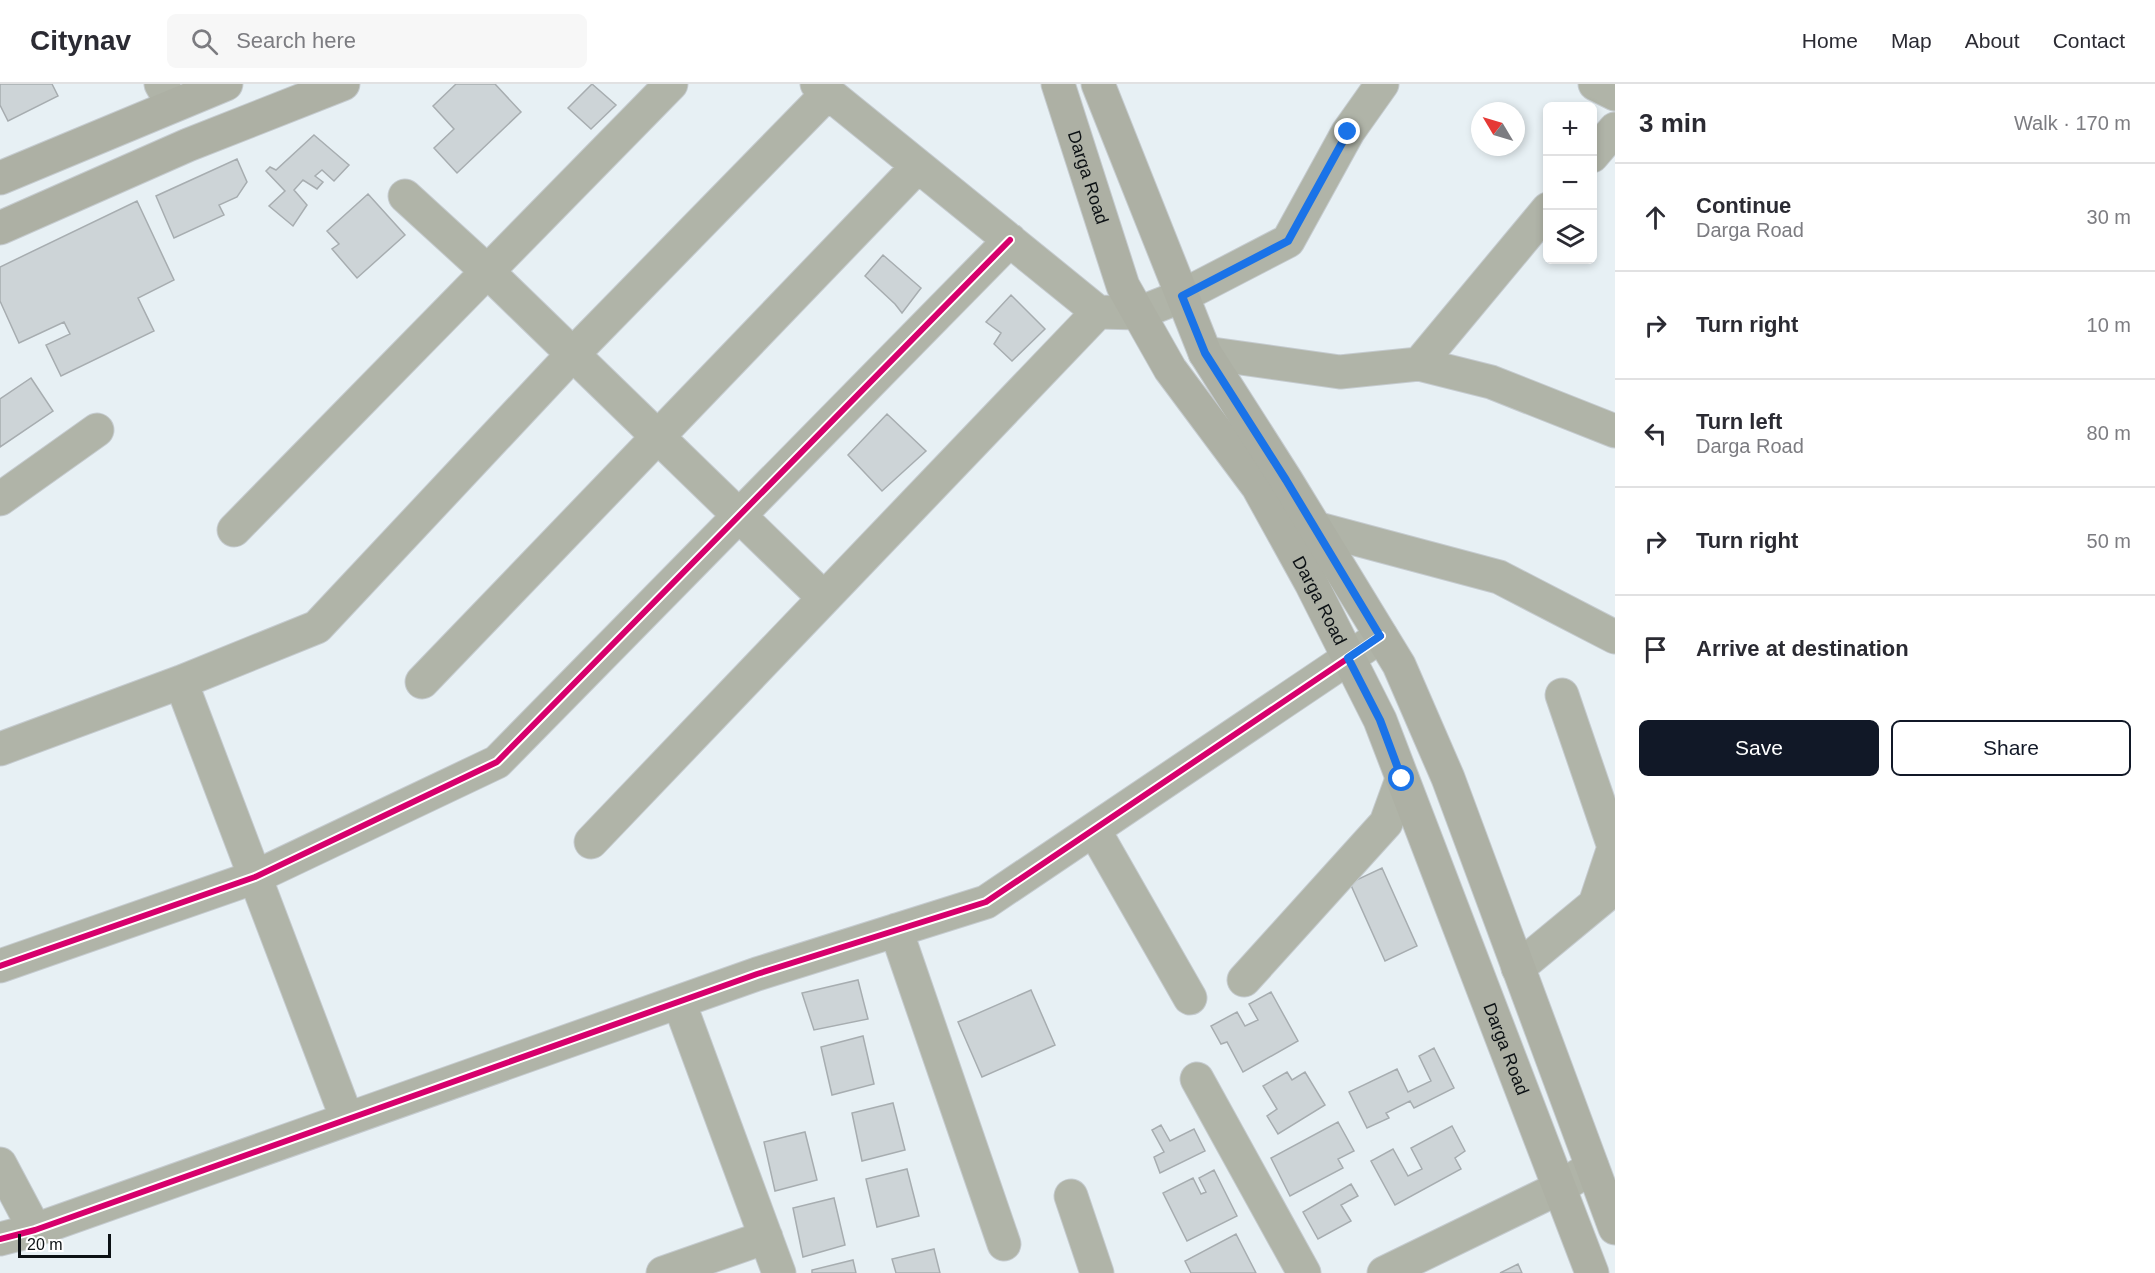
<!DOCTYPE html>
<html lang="en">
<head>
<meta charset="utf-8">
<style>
	:root { --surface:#fff; --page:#f7f7f7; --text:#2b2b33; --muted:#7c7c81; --line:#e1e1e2; --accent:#111827 }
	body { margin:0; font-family:Arial,sans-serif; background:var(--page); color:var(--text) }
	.controls { position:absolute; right:18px; top:18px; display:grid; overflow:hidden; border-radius:9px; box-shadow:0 3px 9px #0003 }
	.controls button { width:54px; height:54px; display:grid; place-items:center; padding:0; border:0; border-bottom:2px solid var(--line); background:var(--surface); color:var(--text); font:30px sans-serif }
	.compass { position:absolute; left:1471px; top:18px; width:54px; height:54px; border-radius:50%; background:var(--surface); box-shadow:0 3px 9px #0003; rotate:308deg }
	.scale { position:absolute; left:18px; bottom:15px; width:93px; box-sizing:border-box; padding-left:6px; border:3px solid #0c1114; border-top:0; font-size:16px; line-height:21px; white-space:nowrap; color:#0c1114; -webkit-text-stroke:4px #fff; paint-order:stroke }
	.stop { position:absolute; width:18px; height:18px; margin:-14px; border:4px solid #1a73e8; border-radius:50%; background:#fff }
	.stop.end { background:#1a73e8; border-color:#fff; box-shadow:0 2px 6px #0008 }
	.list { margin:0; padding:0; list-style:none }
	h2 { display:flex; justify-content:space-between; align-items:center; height:78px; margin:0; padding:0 24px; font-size:26px }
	h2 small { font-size:20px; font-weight:400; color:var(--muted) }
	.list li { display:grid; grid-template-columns:39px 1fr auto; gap:18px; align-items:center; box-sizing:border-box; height:108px; padding:0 24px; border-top:2px solid var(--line) }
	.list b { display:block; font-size:22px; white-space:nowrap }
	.list p { margin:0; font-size:20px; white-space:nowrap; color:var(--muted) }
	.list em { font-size:20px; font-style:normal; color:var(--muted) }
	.actions { display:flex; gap:12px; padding:18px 24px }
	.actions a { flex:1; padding:14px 0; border:2px solid var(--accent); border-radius:9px; text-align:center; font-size:21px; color:var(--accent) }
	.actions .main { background:var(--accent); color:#fff }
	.icon { flex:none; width:33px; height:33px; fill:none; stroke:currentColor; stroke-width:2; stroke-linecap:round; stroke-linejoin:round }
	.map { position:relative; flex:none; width:1615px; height:1189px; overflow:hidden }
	header { display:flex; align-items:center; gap:36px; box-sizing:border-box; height:84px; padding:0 30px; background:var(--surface); border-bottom:2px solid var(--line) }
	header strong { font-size:28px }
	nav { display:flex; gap:33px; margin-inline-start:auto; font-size:21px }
	.search { width:420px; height:54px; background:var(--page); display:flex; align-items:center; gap:15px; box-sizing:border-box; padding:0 21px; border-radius:9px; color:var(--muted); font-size:22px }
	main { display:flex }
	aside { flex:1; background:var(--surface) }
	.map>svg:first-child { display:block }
</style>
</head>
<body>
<header>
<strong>Citynav</strong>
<div class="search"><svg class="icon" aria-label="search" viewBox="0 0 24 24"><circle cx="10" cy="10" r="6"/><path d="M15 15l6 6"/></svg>Search here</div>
<nav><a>Home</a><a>Map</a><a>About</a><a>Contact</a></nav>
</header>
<main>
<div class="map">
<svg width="1615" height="1189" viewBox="0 0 1615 1189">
	<rect width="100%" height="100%" fill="#e7f0f4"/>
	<path fill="#cdd4d7" stroke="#a7adb0" stroke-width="1.5" d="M0 0H52L58 12 8 37 0 21Z
		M456 0H495L521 28 457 89 434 64 454 45 433 22Z
		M592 0 616 21 591 45 568 24Z
		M314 51 349 81 334 97 322 86 315 92 323 98 317 105 303 96 294 106 307 121 293 142 269 122 285 107 266 87 270 83 276 86Z
		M237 75 247 98 237 113 219 121 224 131 174 154 156 112Z
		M368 110 405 151 357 194 332 165 339 160 327 147Z
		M137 117 174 196 138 214 154 247 61 292 46 261 70 250 64 238 19 259 0 217V183Z
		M883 171 921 204 902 229 895 220 865 192Z
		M1011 211 1045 245 1012 277 994 260 1001 249 986 238Z
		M31 294 53 327 0 363V315Z
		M887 330 926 367 882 407 848 371Z
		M1382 784 1417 862 1385 877 1350 799Z
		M858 896 868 935 814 946 802 909Z
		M1031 906 1055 961 982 993 958 938Z
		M1271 908 1298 957 1243 988 1227 958 1221 960 1211 942 1237 928 1245 942 1258 936 1249 920Z
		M863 952 874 1000 832 1011 821 963Z
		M1434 964 1454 1004 1414 1024 1410 1017 1386 1029 1389 1034 1367 1044 1349 1008 1397 985 1408 1008 1431 997 1419 972Z
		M1287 988 1292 996 1305 988 1325 1021 1278 1050 1267 1032 1277 1025 1263 1002Z
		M893 1019 905 1066 862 1077 852 1029Z
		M1338 1038 1354 1067 1338 1075 1343 1084 1290 1112 1271 1074Z
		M1161 1041 1170 1057 1194 1045 1205 1067 1160 1089 1154 1073 1164 1068 1152 1046Z
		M1452 1042 1465 1067 1455 1074 1461 1085 1395 1121 1371 1077 1393 1065 1408 1092 1422 1085 1411 1064Z
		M805 1048 817 1096 775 1107 764 1058Z
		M907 1085 919 1132 877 1143 866 1095Z
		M1214 1086 1237 1132 1187 1157 1163 1109 1193 1094 1201 1110 1206 1108 1199 1094Z
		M1351 1100 1358 1112 1341 1121 1351 1137 1318 1155 1303 1128Z
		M834 1114 845 1161 803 1173 793 1124Z
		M1236 1150 1256 1189H1191L1185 1177Z
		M934 1165 940 1189H896L892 1175Z
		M853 1176 856 1189H812V1186Z
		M1518 1180 1522 1189H1500Z"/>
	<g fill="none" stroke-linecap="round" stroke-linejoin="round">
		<g stroke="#c5cbcf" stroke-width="35">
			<path id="street" d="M161 0 173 21
				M817 0 1098 228 1139 229 1182 212 1288 157 1348 48 1382 0
				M1595 0 1615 10
				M1592 72 1615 45
				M405 112 487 187 824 514
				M1205 269 1340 288 1419 280 1491 298 1615 347
				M1419 280 1548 125
				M0 415 97 346
				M1315 444 1499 493 1615 553
				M234 446 671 0
				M181 598 347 1035
				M422 598 918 82
				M1562 611 1614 763 1595 820
				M0 665 181 598 317 543 573 270 828 9
				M1094 746 1190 914
				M591 758 1098 228
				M896 846 1004 1160
				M0 882 255 793 497 678 1010 156
				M1518 884 1611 807
				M1244 896 1386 739 1402 695
				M679 918 779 1189
				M1197 995 1304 1189
				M0 1080 35 1146
				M1071 1112 1097 1189
				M0 1155 35 1146 757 890 986 818 1381 552
				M663 1189 766 1153
				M1384 1189 1559 1104 1592 1083"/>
		</g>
		<g stroke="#c5cbcf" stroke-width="35">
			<g id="secondary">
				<path id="s1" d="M1058 0 1123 202 1170 285 1258 403 1311 499 1380 636 1592 1189"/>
				<path d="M1098 0 1205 269 1286 396 1399 581 1448 694 1615 1144"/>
				<path d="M0 94 226 0"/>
				<path d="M0 144 188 61 343 0"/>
			</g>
		</g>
		<use href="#street" stroke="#b0b4a8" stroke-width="33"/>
		<use href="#secondary" stroke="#adb0a4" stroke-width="33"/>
		<g stroke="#fff" stroke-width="10">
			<path id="cycleway" d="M0 882 255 793 497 678 1010 156
				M0 1155 35 1146 757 890 986 818 1381 552"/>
		</g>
		<use href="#cycleway" stroke="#d6006c" stroke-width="6"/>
	</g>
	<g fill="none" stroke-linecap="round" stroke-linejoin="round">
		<path stroke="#1a73e8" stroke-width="8" d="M1348 48 1288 157 1182 212 1205 269 1286 396 1380 552 1348 574 1380 636 1402 695"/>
	</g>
	<g text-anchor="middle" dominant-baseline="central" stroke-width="5" stroke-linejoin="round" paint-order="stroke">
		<g font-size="18" fill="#0c1114" stroke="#fff">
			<text stroke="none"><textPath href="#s1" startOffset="98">Darga Road</textPath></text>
			<text stroke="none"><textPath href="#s1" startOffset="584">Darga Road</textPath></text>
			<text stroke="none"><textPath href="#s1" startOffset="1070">Darga Road</textPath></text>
		</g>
	</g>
</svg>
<div class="controls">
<button>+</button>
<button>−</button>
<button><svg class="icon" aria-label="layers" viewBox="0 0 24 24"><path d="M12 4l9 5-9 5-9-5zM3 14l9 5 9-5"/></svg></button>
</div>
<svg class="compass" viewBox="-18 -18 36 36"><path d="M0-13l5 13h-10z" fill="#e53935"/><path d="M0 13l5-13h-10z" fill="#7c7c81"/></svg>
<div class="scale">20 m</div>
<div class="stop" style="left:1402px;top:695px"></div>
<div class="stop end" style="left:1348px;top:48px"></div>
</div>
<aside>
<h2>3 min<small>Walk · 170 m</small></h2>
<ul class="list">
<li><svg class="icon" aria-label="ahead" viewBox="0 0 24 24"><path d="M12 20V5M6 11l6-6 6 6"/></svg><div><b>Continue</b><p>Darga Road</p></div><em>30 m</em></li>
<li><svg class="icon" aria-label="right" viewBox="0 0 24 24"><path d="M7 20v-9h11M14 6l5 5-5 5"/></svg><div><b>Turn right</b></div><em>10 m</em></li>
<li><svg class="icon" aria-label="left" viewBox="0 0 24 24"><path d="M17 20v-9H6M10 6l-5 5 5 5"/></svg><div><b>Turn left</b><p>Darga Road</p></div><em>80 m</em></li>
<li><svg class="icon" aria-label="right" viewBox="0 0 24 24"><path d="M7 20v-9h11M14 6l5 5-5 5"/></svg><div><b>Turn right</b></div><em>50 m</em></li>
<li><svg class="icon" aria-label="arrive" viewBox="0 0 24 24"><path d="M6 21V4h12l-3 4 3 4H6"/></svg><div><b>Arrive at destination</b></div></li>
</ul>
<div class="actions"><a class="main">Save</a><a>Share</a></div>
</aside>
</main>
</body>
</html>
